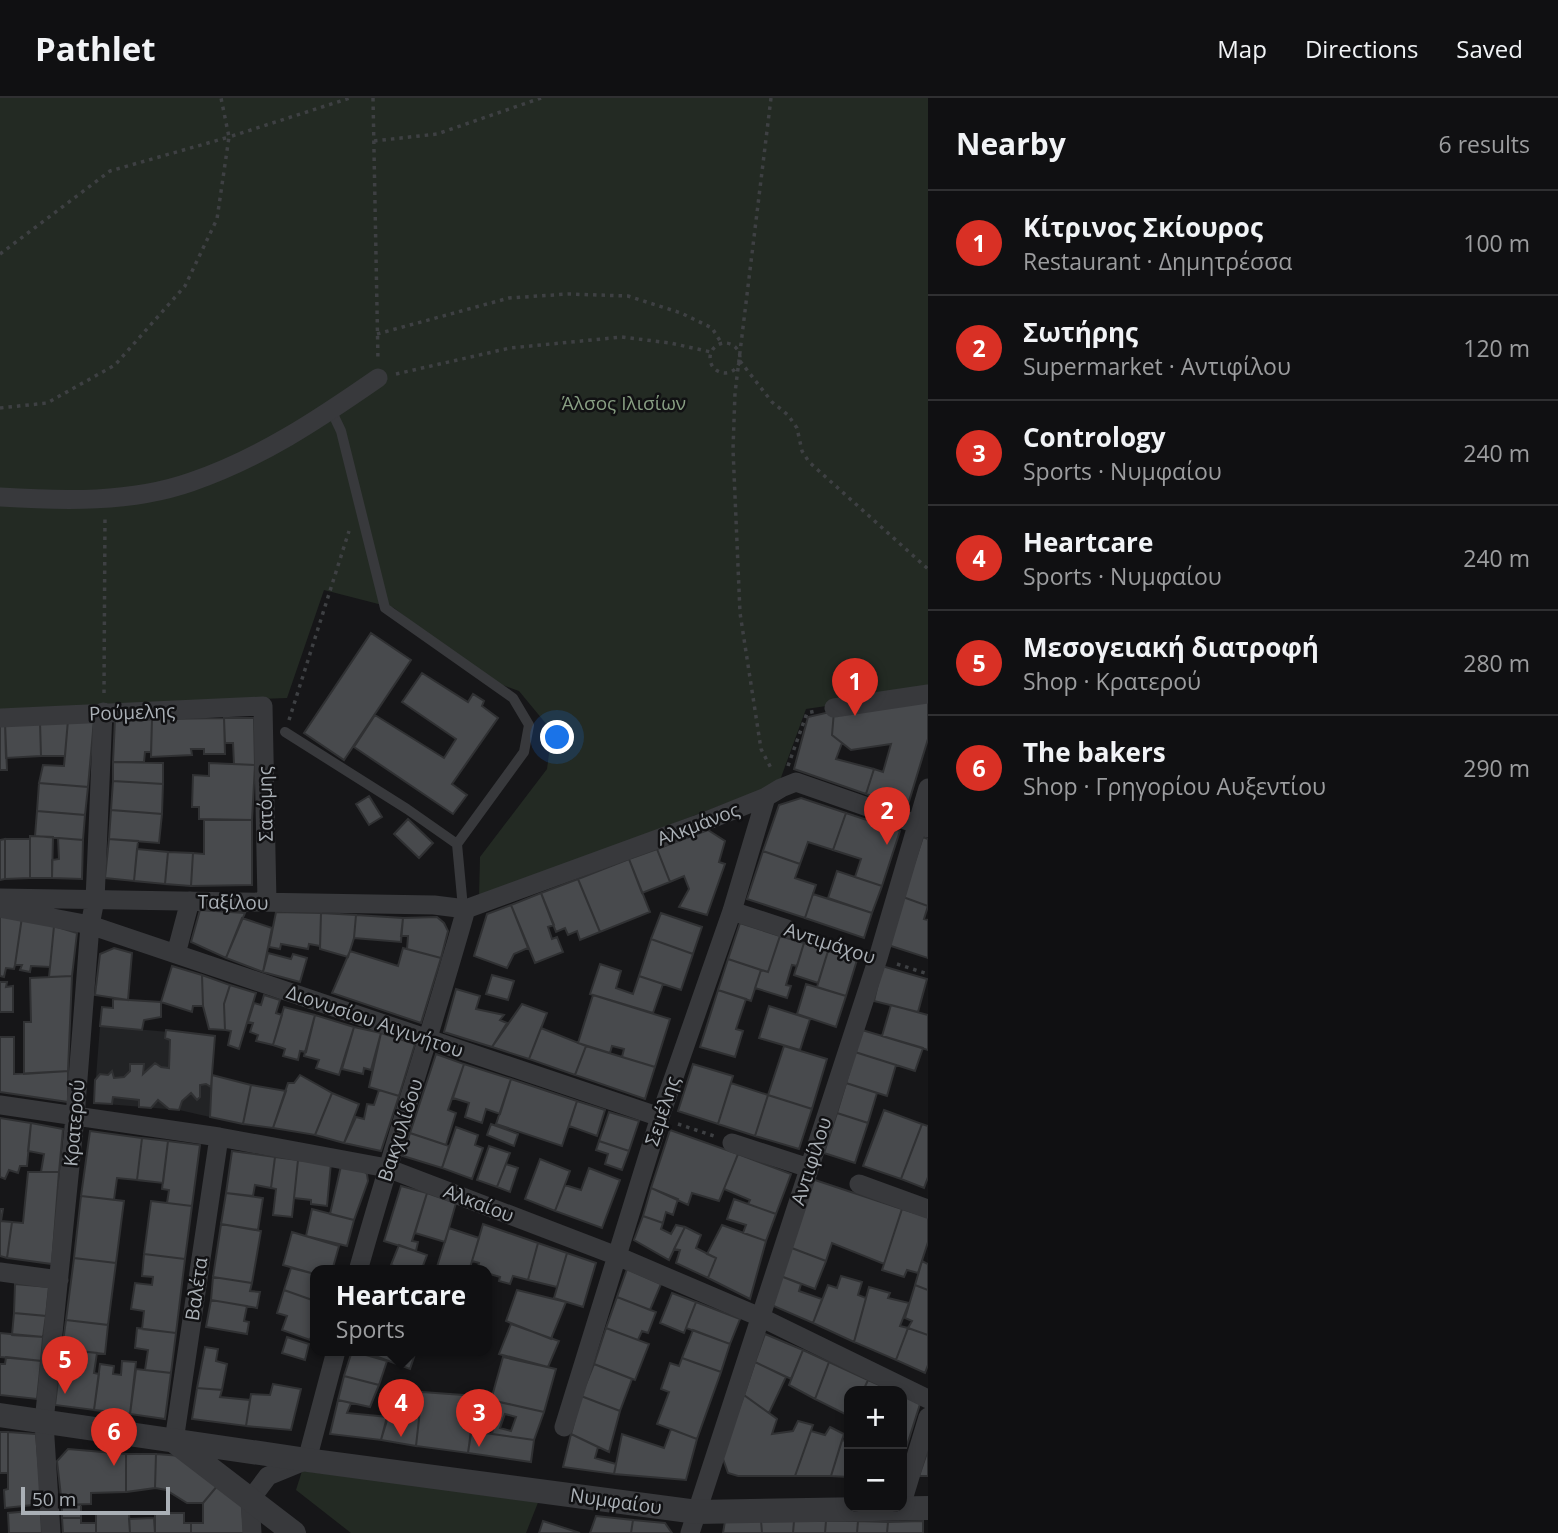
<!DOCTYPE html>
<html lang="en">
<head>
<meta charset="utf-8">
<style>
	:root { --surface:#101012; --page:#19191b; --text:#f1f3f6; --muted:#9c9d9f; --line:#303032; --accent:#d93025 }
	body { margin:0; font-family:"Open Sans",sans-serif; background:var(--page); color:var(--text) }
	.controls { position:absolute; right:21px; bottom:21px; display:grid; overflow:hidden; border-radius:14px; box-shadow:0 4px 10px #0003 }
	.controls button { width:63px; height:63px; display:grid; place-items:center; padding:0; border:0; border-bottom:2px solid var(--line); background:var(--surface); color:var(--text); font:35px sans-serif }
	.scale { position:absolute; left:21px; bottom:18px; width:149px; box-sizing:border-box; padding-left:7px; border:4px solid #aab0b6; border-top:0; font-size:19px; line-height:24px; white-space:nowrap; color:#aab0b6; -webkit-text-stroke:5px #111113; paint-order:stroke }
	.you { position:absolute; left:558px; top:640px; width:24px; height:24px; margin:-18px; border:5px solid #fff; border-radius:50%; background:#1a73e8; box-shadow:0 0 0 10px #1a73e833 }
	.badge { display:grid; place-items:center; width:46px; height:46px; border-radius:50%; background:var(--accent); color:#fff; font-size:23px; font-weight:700 }
	.pin { position:absolute; translate:-50% -58px; filter:drop-shadow(0 2px 4px #0008) }
	.pin::after { content:''; position:absolute; top:37px; width:24px; height:21px; background:inherit; clip-path:polygon(0 0,100% 0,50% 100%) }
	.popup { position:absolute; left:310px; top:1167px; width:182px; height:91px; box-sizing:border-box; display:grid; place-content:center; border-radius:14px; background:var(--surface); filter:drop-shadow(0 2px 5px #0005); font-size:23px; white-space:nowrap; color:var(--muted) }
	.popup b { font-size:26px; color:var(--text) }
	.popup::after { content:''; position:absolute; left:50%; top:100%; margin-left:-14px; border:14px solid transparent; border-top-color:var(--surface) }
	.list { margin:0; padding:0; list-style:none }
	h2 { display:flex; justify-content:space-between; align-items:center; height:91px; margin:0; padding:0 28px; font-size:30px }
	h2 small { font-size:23px; font-weight:400; color:var(--muted) }
	.list li { display:grid; grid-template-columns:46px 1fr auto; gap:21px; align-items:center; box-sizing:border-box; height:105px; padding:0 28px; border-top:2px solid var(--line) }
	.list b { display:block; font-size:26px; white-space:nowrap }
	.list p { margin:0; font-size:23px; white-space:nowrap; color:var(--muted) }
	.list em { font-size:23px; font-style:normal; color:var(--muted) }
	.map { position:relative; flex:none; width:928px; height:1435px; overflow:hidden }
	header { display:flex; align-items:center; gap:42px; box-sizing:border-box; height:98px; padding:0 35px; background:var(--surface); border-bottom:2px solid var(--line) }
	header strong { font-size:33px }
	nav { display:flex; gap:38px; margin-inline-start:auto; font-size:24px }
	main { display:flex }
	aside { flex:1; background:var(--surface) }
	.map>svg:first-child { display:block }
</style>
</head>
<body>
<header>
<strong>Pathlet</strong>
<nav><a>Map</a><a>Directions</a><a>Saved</a></nav>
</header>
<main>
<div class="map">
<svg width="928" height="1435" viewBox="0 0 928 1435">
	<rect width="100%" height="100%" fill="#161618"/>
	<path fill="#222325" d="M100 928 215 938 210 1019 179 1012 94 1005Z"/>
	<path fill="#232a23" d="M0 0H928V593L806 611 779 685 479 800 480 759 547 671 552 633 519 593 483 580 394 510 324 492 287 600 0 611Z
		M302 1373 539 1402 526 1435H351L296 1392Z"/>
	<path fill="#484a4d" stroke="#303133" stroke-width="2" fill-rule="evenodd" d="M371 535 411 562 344 662 304 635Z
		M422 575 468 604 473 596 484 603 482 608 498 620 452 686 467 697 453 716 354 649 375 617 444 660 456 641 402 604Z
		M928 598V641L907 710 866 696 874 671 883 674 891 646 851 652 832 637 834 613Z
		M834 613 832 637 842 645 836 661 874 671 866 696 794 671 808 619Z
		M224 620 225 656H204V651H191L192 657 151 659 152 621Z
		M224 620H254L255 667 234 666 233 645H225Z
		M115 621H152L151 654H145L144 664H113Z
		M68 622 65 658H41L40 624Z
		M68 622H94L88 689 39 685 43 667 64 668Z
		M40 624 41 658 6 660 5 625Z
		M5 625 7 672H0V626Z
		M113 664 163 665V686L113 683Z
		M209 665 255 667 252 722 199 721V709H192L193 677 209 678Z
		M113 683 163 686 162 716 111 712Z
		M39 685 88 689 85 717 37 713Z
		M369 698 382 719 369 727 356 706Z
		M801 700 846 715 833 752 808 744 800 766 763 753 779 707Z
		M111 712 162 716 159 745 109 741Z
		M37 713 85 717 83 742 35 738Z
		M846 715 900 733 882 788 855 779 861 761 833 752Z
		M408 721 433 745 419 760 394 736Z
		M204 722H252V787L191 788 193 755 204 756Z
		M708 732 725 743 719 764 725 766 707 817 679 809 689 791 684 778 670 784 657 751Z
		M30 738 53 739 52 780H30Z
		M923 739 928 741V808L903 799Z
		M58 740 83 742 82 781 52 780V762L59 761Z
		M5 741H30V780L5 781Z
		M5 741V781L0 782V742Z
		M109 741 138 743 134 783 105 780Z
		M137 751 168 754 165 786 134 783Z
		M657 751 670 784 642 795 629 761Z
		M763 753 800 766 795 780 816 787 805 820 747 801Z
		M168 754 193 755 191 788 165 786Z
		M629 761 650 814 600 834 578 781Z
		M837 773 882 788 872 815 828 800Z
		M578 781 600 834 580 842 577 833 568 837 565 830 556 834 541 795Z
		M541 795 554 827 548 829 552 841 557 839 563 854 535 865 511 807Z
		M813 796 872 815 864 840 805 820Z
		M903 799 928 808 924 821 928 822V860L888 847Z
		M511 807 528 850 514 856 507 870 474 858 487 816Z
		M200 812 245 815 226 860 191 844Z
		M0 814 22 819 15 867 14 871 6 870 4 879 0 878Z
		M276 814 321 815 320 848 309 846 308 851 281 846 280 851 269 849Z
		M321 815 356 817 354 840 348 859 320 851Z
		M661 815 702 829 693 856 651 841Z
		M356 817 403 820 401 844 354 840Z
		M22 819 54 828 50 869 31 868 30 874 20 872 22 867H15Z
		M437 819 444 825 448 833 441 860 407 851 408 838H401L403 820Z
		M242 820 272 830 263 874 226 860Z
		M740 825 780 838 768 874 728 861Z
		M54 828 77 835 72 878 49 879Z
		M780 838 804 845 797 868 792 867 786 887 791 888 787 900 755 890 761 872 768 874Z
		M651 841 693 856 681 892 639 878Z
		M804 845 828 853 818 885 794 877Z
		M114 850 132 855 128 902 95 897 100 856Z
		M403 850 441 860 421 925 332 895 350 853 398 868Z
		M828 853 857 862 846 898 817 889Z
		M268 855 291 861 293 856 307 860 300 884 263 874Z
		M728 861 761 872 751 903 718 892Z
		M600 866 621 873 616 890 633 896 639 878 663 886 653 915 590 896Z
		M172 868 202 877 203 908H193L192 914 161 904Z
		M882 868 927 881 918 914 874 903Z
		M202 877 230 887 224 906 225 932 209 931 203 908Z
		M492 877 514 883 508 902 486 896Z
		M72 878 68 973 24 976V924H31L30 880Z
		M0 884H7L6 889 13 888V914H0Z
		M806 886 846 898 836 929 797 916Z
		M230 887 256 895 239 951 228 947 231 933 225 932 224 906Z
		M456 891 480 898 476 911 504 917 500 922 507 925 492 949 444 934Z
		M718 892 746 901 736 931 743 933 735 959 700 949Z
		M264 897 280 902 276 915 282 917 273 947 256 943 258 937 250 934 253 925 248 924 254 905 261 907Z
		M593 897 670 921 655 969 622 959 624 951 612 948 610 955 578 945Z
		M113 901 161 904V919L144 922 142 932 100 928 102 909 113 910Z
		M522 906 547 915 529 961 492 949Z
		M891 907 928 917V952L882 938Z
		M769 908 810 921 800 952 759 940Z
		M284 909 315 917 306 954 300 953 298 962 283 958 285 951 273 947Z
		M315 917 354 929 339 977 316 970 319 962 304 958Z
		M354 929 381 935 371 972 364 970 363 976 342 971Z
		M541 930 586 948 575 977 529 961Z
		M166 932 215 938 211 989 206 986 200 987V999L197 1002 191 995 182 1003 179 1012 169 1011 158 1002 151 1010 139 1009V1002L113 999 112 1006 94 1005 95 982 100 976 108 977 112 973 114 980 124 979 130 973V966H144L143 976 155 965 161 969 169 970 170 942 165 940Z
		M862 932 923 950 915 973 855 954Z
		M381 935 415 946 399 998 369 989Z
		M0 939H14V976L68 973V1004L0 994Z
		M586 948 655 969 645 1001 575 977Z
		M784 948 827 961 812 1011 768 997Z
		M855 954 896 967 887 998 846 985Z
		M436 956 464 966 448 1012 456 1015 446 1047 410 1035Z
		M464 966 511 981 500 1016 486 1011 482 1025 465 1019 469 1005 453 1000Z
		M693 966 733 978 718 1026 678 1013Z
		M212 977 251 987 243 1026 210 1019Z
		M300 977 332 995 315 1037 273 1030 288 985H294Z
		M511 981 577 1003 562 1048 496 1026Z
		M731 985 768 997 755 1038 718 1026Z
		M846 985 877 995 868 1025 837 1015Z
		M251 987 286 993 273 1030 243 1026Z
		M379 992 399 998 381 1053 344 1045 356 1019 364 1021 367 1006 374 1007Z
		M332 995 359 1006 344 1045 315 1037Z
		M768 997 812 1011 799 1051 755 1038Z
		M577 1003 605 1012 597 1038 569 1028Z
		M884 1012 922 1026 901 1081 863 1068Z
		M609 1014 639 1023 629 1053 599 1043Z
		M837 1015 868 1025 855 1065 824 1055Z
		M0 1020 31 1025 27 1068H20L18 1075 9 1072 5 1081 0 1079Z
		M31 1025 63 1031 59 1074H41L44 1056 28 1053Z
		M491 1026 518 1036 514 1048 487 1037Z
		M922 1026 928 1028V1079L924 1090 901 1081Z
		M456 1029 478 1037 475 1047 483 1050 472 1081 442 1070Z
		M670 1032 738 1056 719 1103 692 1095 688 1107 651 1090Z
		M90 1033 142 1040 137 1082 117 1080 114 1102 81 1098Z
		M410 1035 449 1048 442 1070 403 1058Z
		M142 1040 168 1043 163 1085 137 1082Z
		M168 1043 200 1047 192 1108 167 1105 169 1092 162 1091Z
		M599 1043 629 1053 622 1072 605 1066 608 1056 596 1052Z
		M489 1048 510 1055 497 1089 477 1082Z
		M232 1053 275 1059 271 1090 255 1087 253 1098 226 1095Z
		M738 1056 791 1076 776 1116 748 1106 750 1102 724 1091Z
		M275 1059 298 1062 292 1119 273 1117 276 1091 271 1090Z
		M540 1061 570 1073 555 1113 525 1101Z
		M298 1062 331 1065 327 1108 311 1106V1102L294 1100Z
		M506 1066 518 1070 510 1094 497 1089Z
		M341 1068 361 1071 367 1076 368 1083 354 1122 330 1116Z
		M589 1070 620 1082 602 1130 555 1113 565 1087 581 1092Z
		M28 1074H59L52 1166 7 1160 12 1124 23 1125Z
		M812 1081 902 1111 884 1166 832 1145 826 1163 789 1149Z
		M401 1088 427 1095 412 1143 418 1144 416 1153 384 1143Z
		M651 1090 678 1101 673 1117 666 1114 663 1125 643 1118Z
		M226 1095 263 1100 258 1132 221 1126Z
		M427 1095 456 1105 445 1144 415 1135Z
		M81 1098 124 1103 116 1165 74 1160Z
		M734 1101 776 1116 766 1143 743 1135 746 1127 727 1121Z
		M151 1103 192 1108 185 1161 144 1156Z
		M0 1111H3L1 1123 12 1124 7 1160 0 1158Z
		M312 1111 354 1122 347 1148 306 1138Z
		M902 1111 928 1119V1144L918 1175 907 1172 904 1179 882 1172Z
		M643 1118 663 1125 661 1131 671 1136 676 1127 685 1129 669 1162 634 1142Z
		M221 1126 261 1133 252 1185 213 1179Z
		M483 1126 538 1145 528 1182 513 1178 510 1186 499 1183 500 1179 490 1176 489 1182 487 1181V1173H477L479 1165 472 1163Z
		M722 1127 766 1143 750 1201 708 1180 716 1160 707 1156Z
		M685 1129 701 1137 696 1150 716 1160 708 1180 676 1165 680 1152 674 1151Z
		M449 1130 479 1140 469 1173 436 1172Z
		M292 1134 339 1148 332 1173H315V1176L283 1167Z
		M538 1145 567 1155 557 1189 528 1182Z
		M399 1147 427 1157 421 1173H408L391 1167Z
		M789 1149 826 1163 815 1191 778 1177Z
		M567 1155 596 1165 583 1209 554 1200Z
		M144 1156 185 1161 176 1235 142 1231 144 1213 131 1211 135 1185 152 1187 153 1179 142 1178Z
		M74 1160 116 1165 108 1227 66 1222Z
		M922 1163 928 1166V1192L915 1187Z
		M291 1170 315 1176V1203L284 1192Z
		M627 1171 661 1186 650 1212 617 1199Z
		M778 1177 801 1186 799 1193 822 1201 813 1225 769 1206Z
		M841 1178 862 1184 858 1197 866 1200 854 1244 813 1225 828 1187 837 1190Z
		M213 1179 252 1185 250 1193 260 1194 257 1210 211 1202Z
		M15 1186 49 1189 46 1218 14 1215Z
		M915 1187 928 1192V1237L908 1230 912 1223 905 1220Z
		M869 1189 890 1195 888 1200 909 1205 900 1228 908 1230 896 1262 854 1244Z
		M284 1192 315 1203V1227L310 1242 282 1232 287 1218 277 1215Z
		M517 1192 566 1204 551 1241 506 1223Z
		M672 1195 696 1204 684 1235 660 1225Z
		M617 1199 656 1214 648 1235 642 1233 638 1242 606 1230Z
		M211 1202 247 1208 244 1223 249 1224 247 1236 206 1229Z
		M696 1204 740 1221 730 1246 686 1230Z
		M14 1215 46 1218 43 1239 12 1237Z
		M66 1222 108 1227 105 1256 62 1251Z
		M511 1226 559 1243 548 1269 499 1256Z
		M137 1230 176 1235 171 1275 145 1272 148 1252 135 1250Z
		M606 1230 649 1246 635 1282 594 1266Z
		M908 1230 928 1237V1267L925 1275 896 1262Z
		M693 1232 730 1246 721 1274 682 1260Z
		M0 1235 43 1239 41 1263 0 1259Z
		M765 1236 803 1252 791 1281 755 1264Z
		M287 1239 309 1246 305 1262 282 1255Z
		M205 1249 218 1251 216 1263 227 1266 222 1292 197 1290Z
		M62 1251 97 1255 94 1275 99 1276 94 1312 55 1307Z
		M803 1252 829 1264 815 1301 789 1287Z
		M352 1253 387 1263 379 1287 344 1278Z
		M362 1253H416L410 1271Z
		M6 1259 41 1263 37 1301 0 1297V1266H5Z
		M503 1259 556 1271 544 1314 491 1302Z
		M682 1260 721 1274 697 1341 657 1326 669 1294 661 1291 670 1265 679 1268Z
		M122 1263 136 1264 130 1316 94 1312 100 1266 114 1268 113 1276 121 1277Z
		M755 1264 786 1279 769 1315 744 1297Z
		M829 1264 868 1282 863 1293H849V1318L815 1301Z
		M594 1266 632 1281 620 1313 581 1298Z
		M136 1271 171 1275 165 1321 130 1316Z
		M344 1278 379 1287 370 1309 338 1302Z
		M868 1282 893 1293H863Z
		M273 1286 301 1291 291 1332 246 1328 251 1296 270 1297Z
		M197 1290 222 1292 220 1299 250 1302 246 1328 192 1321Z
		M394 1292 422 1294 416 1348 381 1342Z
		M422 1294 477 1298 468 1355 416 1348Z
		M744 1297 777 1321 772 1336 793 1333 798 1323 813 1327 795 1378H738L728 1375 722 1358Z
		M902 1297 920 1306 902 1363Z
		M581 1298 620 1313 609 1354 571 1336Z
		M338 1302 351 1305 347 1315 388 1319 381 1342 330 1336Z
		M499 1304 544 1314 534 1342 492 1336ZM505 1316 516 1319 511 1333 500 1330Z
		M830 1329 844 1336 831 1378H795L811 1333 825 1337Z
		M671 1331 697 1341 686 1382 614 1376 622 1336 664 1350Z
		M471 1333 534 1342 531 1364 468 1355Z
		M0 1334H8V1375H0Z
		M8 1334 36 1336 42 1406 5 1410 4 1392 8 1391Z
		M571 1336 598 1349 595 1360 616 1366 614 1376 563 1369Z
		M842 1342 849 1344V1379L831 1378Z
		M68 1351 126 1356V1394L91 1395V1406L62 1407 57 1363Z
		M928 1352V1378H919Z
		M126 1356H156L155 1390 126 1394Z
		M156 1356 182 1358 218 1387 203 1405H187L166 1392 155 1390Z
		M218 1387 242 1407 244 1435H191V1425H203V1405Z
		M62 1407H81V1420H62Z
		M41 1412 42 1435H9L8 1415Z
		M129 1415 130 1435H96V1416Z
		M155 1415H184V1425H191V1435H155Z
		M596 1418 633 1422 631 1435H590Z
		M62 1420H81V1425H96V1435H63Z
		M154 1420 155 1435H130L129 1421Z
		M633 1422 665 1425 672 1435H631Z
		M761 1422 794 1423 793 1435H762Z
		M761 1422 762 1435H723L725 1423Z
		M543 1423 580 1435H539Z
		M794 1423H826L825 1435H793Z
		M826 1423H858L857 1435H825Z
		M858 1423 888 1424 887 1435H857Z
		M923 1423V1435H887L888 1424Z"/>
	<g fill="none" stroke-linecap="round" stroke-linejoin="round">
		<path stroke="#3e4043" stroke-width="3.5" stroke-dasharray="3.5 5" stroke-linecap="butt" d="M373 0 378 263
			M771 0 735 295 733 351 740 515 761 651 772 672
			M374 43 437 36 541 0
			M0 156 110 73 229 39 221 0
			M377 236 509 200 568 196 628 198 681 215 712 230 722 246
			M710 260a15 15 0 1 1 30 0a15 15 0 1 1-30 0Z
			M740 263 772 304 788 317 797 330 802 353 809 364 928 471
			M396 276 510 250 622 239 670 245 711 254
			M0 310 47 305 115 267 185 188 217 121 229 39 350 0
			M104 595 105 417
			M289 622 349 433
			M788 668 807 615 816 613
			M803 836 859 854
			M897 866 928 876
			M678 1026 714 1038"/>
		<path stroke="#38393c" stroke-width="10" d="M331 312 341 333 385 510 513 600 529 627 524 654 457 746
			M285 634 407 711 457 746 463 810"/>
		<path stroke="#38393c" stroke-width="19" d="M0 399C63 403 131 405 191 384 259 361 319 321 378 280
			M834 610 928 596
			M0 620 263 608 267 804
			M0 800 434 807 466 811 696 727 766 699 781 690 796 684 928 730
			M0 810 90 827 660 1019
			M732 813 787 831
			M176 856 190 803
			M0 1007 219 1039 387 1070 617 1158 760 1219 928 1301
			M732 1045 809 1070
			M859 1086 928 1111
			M358 1173C392 1051 432 932 466 811
			M0 1174 59 1182
			M564 1329 660 1019 732 813 766 699
			M174 1343 219 1039
			M902 1405 928 1319
			M51 1435 44 1324 75 1019 90 827 95 802 103 614
			M252 1435 250 1402 268 1378 307 1362 336 1253
			M690 1435 878 860 928 690"/>
		<path stroke="#38393c" stroke-width="24" d="M0 1317 307 1362 697 1414 928 1410
			M174 1343 294 1435"/>
	</g>
	<g text-anchor="middle" dominant-baseline="central" stroke-width="5" stroke-linejoin="round" paint-order="stroke">
		<g font-size="19" fill="#889f83" stroke="#111113">
			<text x="624" y="305">Άλσος Ιλισίων</text>
		</g>
		<g font-size="19" fill="#aab0b6" stroke="#111113">
			<text transform="translate(132 614) rotate(-2)">Ρούμελης</text>
			<text transform="translate(265 706) rotate(-91)">Σατόμης</text>
			<text transform="translate(698 726) rotate(-21)">Αλκμάνος</text>
			<text transform="translate(233 804) rotate(1)">Ταξίλου</text>
			<text transform="translate(830 845) rotate(18)">Αντιμάχου</text>
			<text transform="translate(375 923) rotate(19)">Διονυσίου Αιγινήτου</text>
			<text transform="translate(662 1013) rotate(-72)">Σεμέλης</text>
			<text transform="translate(74 1025) rotate(-85)">Κρατερού</text>
			<text transform="translate(400 1032) rotate(-72)">Βακχυλίδου</text>
			<text transform="translate(811 1063) rotate(-72)">Αντιφίλου</text>
			<text transform="translate(479 1105) rotate(21)">Αλκαίου</text>
			<text transform="translate(196 1191) rotate(-82)">Βαλέτα</text>
			<text transform="translate(616 1403) rotate(8)">Νυμφαίου</text>
		</g>
	</g>
</svg>
<div class="controls">
<button>+</button>
<button>−</button>
</div>
<div class="scale">50 m</div>
<div class="you"></div>
<div class="pin badge" style="left:855px;top:618px">1</div>
<div class="pin badge" style="left:887px;top:747px">2</div>
<div class="pin badge" style="left:479px;top:1349px">3</div>
<div class="pin badge" style="left:401px;top:1339px">4</div>
<div class="popup"><b>Heartcare</b>Sports</div>
<div class="pin badge" style="left:65px;top:1296px">5</div>
<div class="pin badge" style="left:114px;top:1368px">6</div>
</div>
<aside>
<h2>Nearby<small>6 results</small></h2>
<ul class="list">
<li><span class="badge">1</span><div><b>Κίτρινος Σκίουρος</b><p>Restaurant · Δημητρέσσα</p></div><em>100 m</em></li>
<li><span class="badge">2</span><div><b>Σωτήρης</b><p>Supermarket · Αντιφίλου</p></div><em>120 m</em></li>
<li><span class="badge">3</span><div><b>Contrology</b><p>Sports · Νυμφαίου</p></div><em>240 m</em></li>
<li><span class="badge">4</span><div><b>Heartcare</b><p>Sports · Νυμφαίου</p></div><em>240 m</em></li>
<li><span class="badge">5</span><div><b>Μεσογειακή διατροφή</b><p>Shop · Κρατερού</p></div><em>280 m</em></li>
<li><span class="badge">6</span><div><b>The bakers</b><p>Shop · Γρηγορίου Αυξεντίου</p></div><em>290 m</em></li>
</ul>
</aside>
</main>
</body>
</html>
